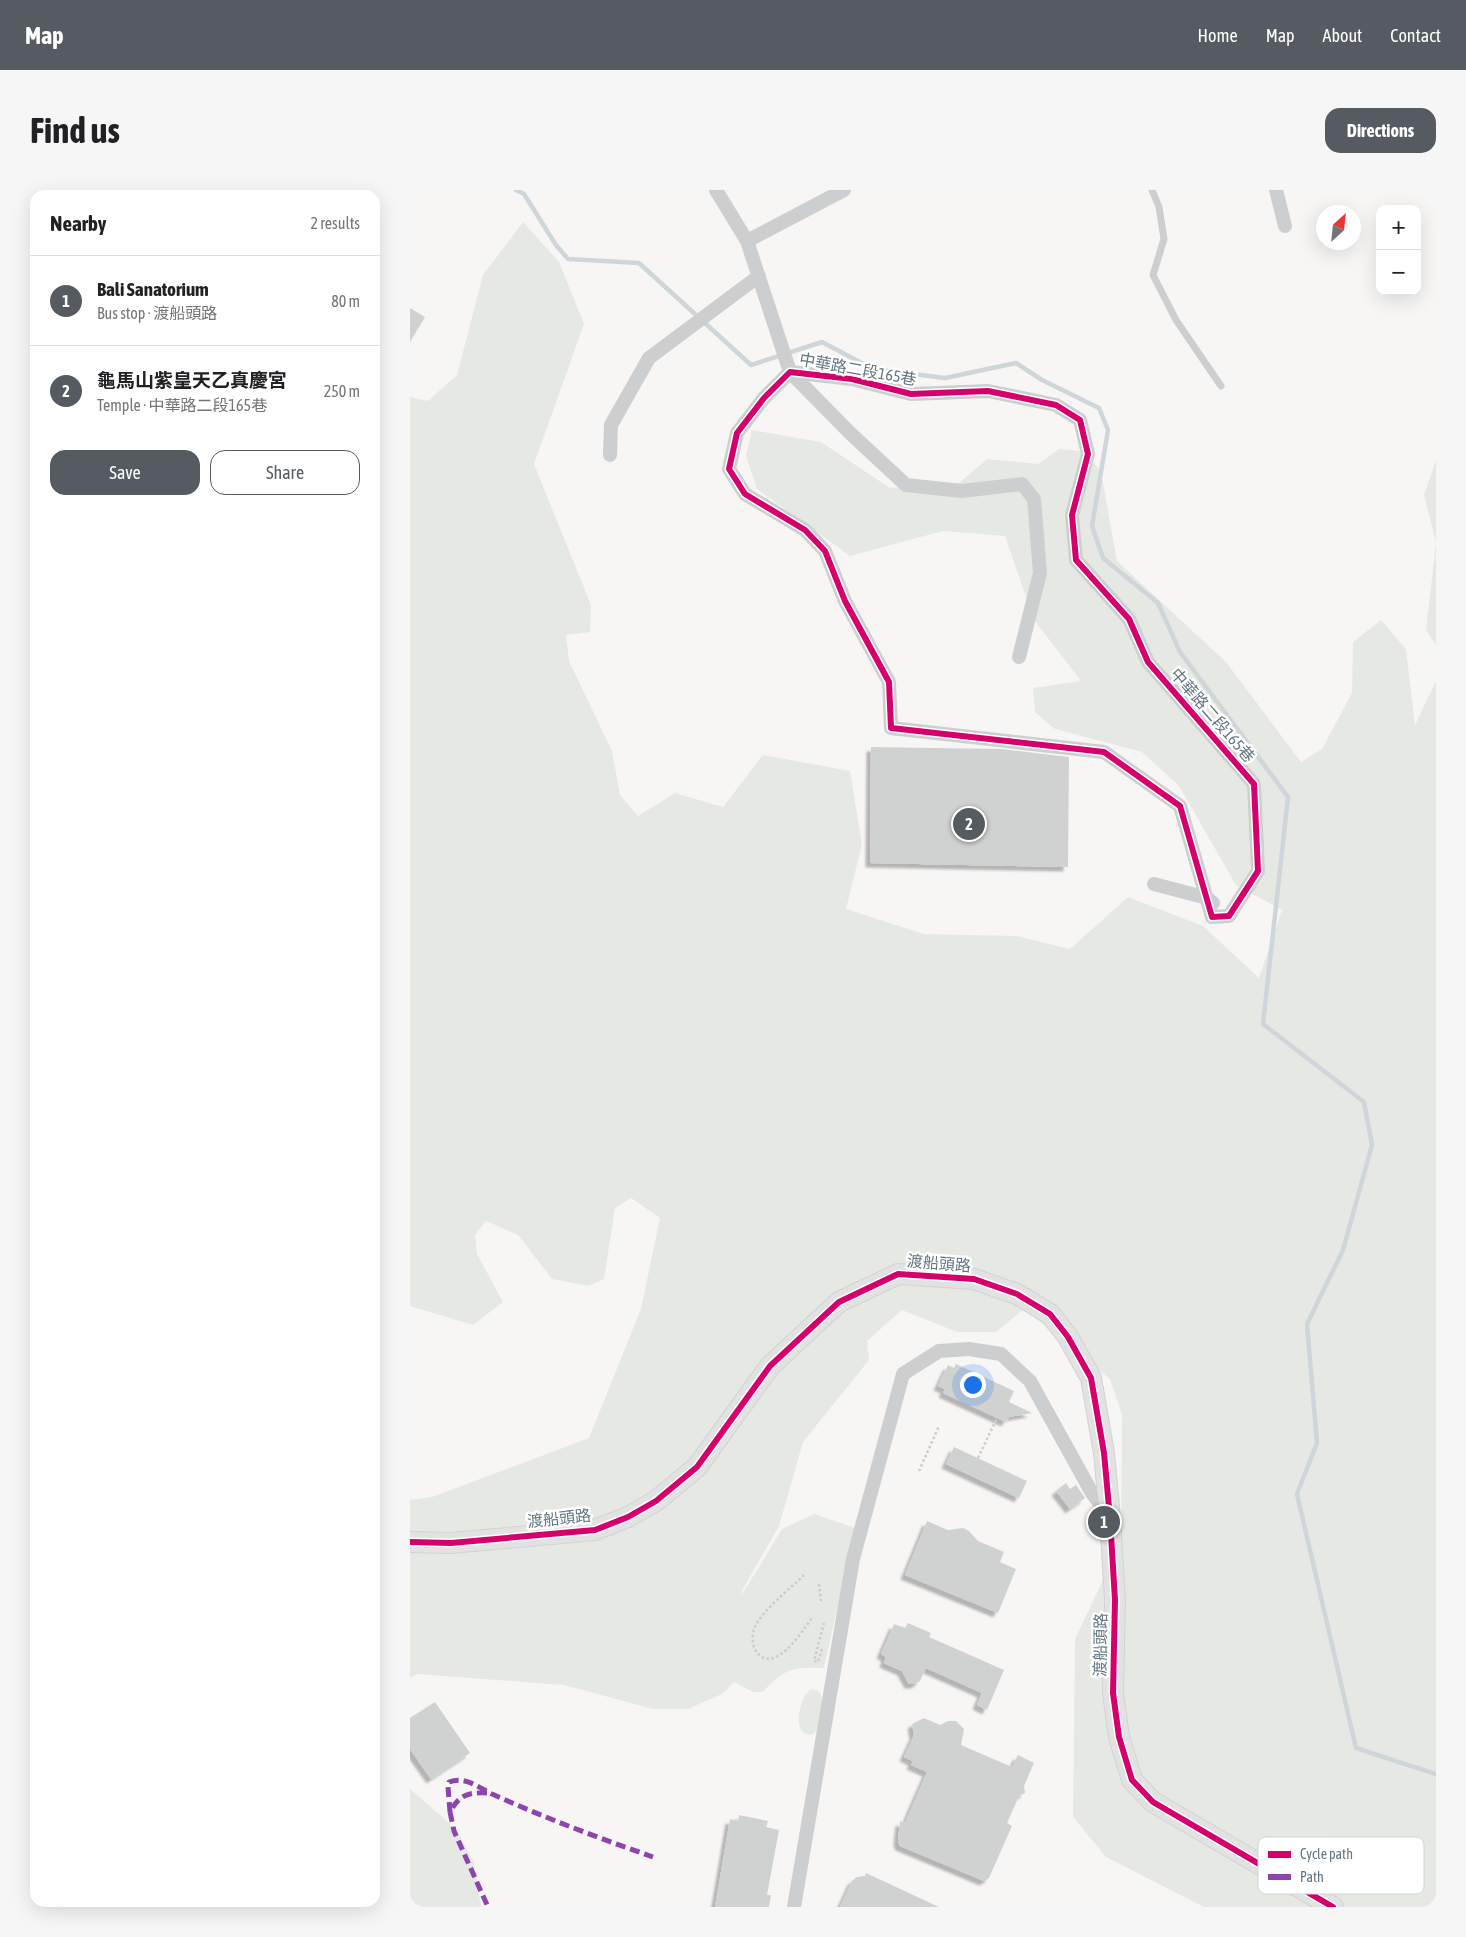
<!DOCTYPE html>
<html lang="en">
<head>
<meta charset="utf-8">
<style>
	:root { --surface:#fff; --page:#f6f6f6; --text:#202124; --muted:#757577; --line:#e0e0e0; --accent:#555b60 }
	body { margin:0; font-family:"Asap Condensed","Noto Sans TC",sans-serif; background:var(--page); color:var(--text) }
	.controls { position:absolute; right:15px; top:15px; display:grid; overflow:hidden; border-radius:10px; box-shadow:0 5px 20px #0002 }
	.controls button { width:45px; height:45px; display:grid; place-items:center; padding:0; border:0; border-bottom:1px solid var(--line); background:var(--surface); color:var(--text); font:25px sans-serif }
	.compass { position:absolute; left:906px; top:15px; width:45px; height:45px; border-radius:50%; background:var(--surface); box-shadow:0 5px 20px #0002; rotate:27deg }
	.you { position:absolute; left:562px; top:1194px; width:18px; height:18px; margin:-12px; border:4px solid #fff; border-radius:50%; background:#1a73e8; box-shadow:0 0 0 8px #1a73e833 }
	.badge { display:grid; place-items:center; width:32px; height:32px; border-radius:50%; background:var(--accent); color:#fff; font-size:16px; font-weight:700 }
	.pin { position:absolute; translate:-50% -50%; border:2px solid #fff; box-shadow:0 1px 5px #0006 }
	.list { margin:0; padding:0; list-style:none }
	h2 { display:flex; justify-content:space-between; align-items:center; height:65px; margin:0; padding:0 20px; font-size:21px }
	h2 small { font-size:16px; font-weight:400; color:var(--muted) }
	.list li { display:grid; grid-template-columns:32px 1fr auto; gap:15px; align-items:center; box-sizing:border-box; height:90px; padding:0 20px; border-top:1px solid var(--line) }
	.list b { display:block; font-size:19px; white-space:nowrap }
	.list p { margin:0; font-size:16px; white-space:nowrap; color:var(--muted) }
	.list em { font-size:16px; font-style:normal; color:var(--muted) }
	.actions { display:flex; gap:10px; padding:15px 20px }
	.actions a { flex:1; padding:11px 0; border:1px solid var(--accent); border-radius:15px; text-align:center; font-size:18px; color:var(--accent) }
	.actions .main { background:var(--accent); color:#fff }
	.map { position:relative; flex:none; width:1026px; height:1717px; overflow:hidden; border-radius:15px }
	header { display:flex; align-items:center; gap:30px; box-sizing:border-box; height:70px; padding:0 25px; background:var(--accent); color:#fff }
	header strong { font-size:24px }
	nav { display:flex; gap:28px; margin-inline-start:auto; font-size:18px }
	.intro { display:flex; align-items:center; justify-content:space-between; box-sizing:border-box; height:120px; padding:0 30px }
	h1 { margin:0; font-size:35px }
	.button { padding:12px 22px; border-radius:15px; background:var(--accent); color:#fff; font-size:18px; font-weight:700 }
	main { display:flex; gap:30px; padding:0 30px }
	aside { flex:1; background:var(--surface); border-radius:15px; box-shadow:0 5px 20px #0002 }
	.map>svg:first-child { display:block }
</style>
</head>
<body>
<header>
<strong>Map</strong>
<nav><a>Home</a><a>Map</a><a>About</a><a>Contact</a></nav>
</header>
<div class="intro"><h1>Find us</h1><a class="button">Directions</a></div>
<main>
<aside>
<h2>Nearby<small>2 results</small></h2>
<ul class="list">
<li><span class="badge">1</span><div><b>Bali Sanatorium</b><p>Bus stop · 渡船頭路</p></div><em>80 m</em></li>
<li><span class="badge">2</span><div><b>龜馬山紫皇天乙真慶宮</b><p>Temple · 中華路二段165巷</p></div><em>250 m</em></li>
</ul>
<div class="actions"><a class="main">Save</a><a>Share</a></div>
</aside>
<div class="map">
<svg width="1026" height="1717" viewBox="0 0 1026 1717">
	<defs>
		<filter id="shadow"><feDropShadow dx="-4.5" dy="4.5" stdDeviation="1" flood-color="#0004"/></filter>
	</defs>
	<rect width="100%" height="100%" fill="#f7f6f5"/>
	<path fill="#e6e9e3" d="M113 32 149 72 174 134 124 274 181 415 180 442 156 445 159 471 202 561 210 605 228 626 265 603 313 617 353 565 440 581 452 654 436 719 514 744 607 746 660 759 718 707 793 736 849 788 872 720 826 695 769 596 732 562 645 539 625 522 623 498 671 491 624 430 595 346 533 341 440 366 347 299 336 266 342 240 411 252 480 298 549 293 577 269 628 274 649 259 675 261 691 282 707 371 816 472 891 572 912 559 942 503 943 452 971 430 996 459 1005 535 1026 491V1717H794L696 1667 663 1627 665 1449 711 1352 712 1225 700 1189 614 1119 586 1142H547L492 1120 457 1151 459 1170 393 1252 369 1336 332 1401 331 1406 372 1339 404 1324 445 1338 414 1478C384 1477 374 1478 353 1502H343L324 1492 312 1504 278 1519H243L154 1495 7 1484 0 1488V1310L22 1307 179 1248 231 1119 250 1028 221 1008 205 1018 194 1089 178 1096 142 1089 108 1045 76 1031 65 1045 67 1064 93 1112 63 1135 0 1116V207L18 211 47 185 73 85Z
		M1026 270V352L1014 305Z
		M1026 353V455L1016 440Z
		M402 1499 408 1501C417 1509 411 1535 404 1544 379 1551 390 1503 402 1499Z
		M0 1599 46 1639 64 1672 71 1717H0Z"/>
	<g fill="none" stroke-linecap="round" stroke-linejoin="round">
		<path stroke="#ced6d9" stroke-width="4.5" d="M106 0 114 4 146 55 158 69 229 73 341 175 412 152 463 179 535 188 606 173 632 190 689 218 698 240 682 336 693 368 748 413 770 462 878 607 853 834 954 912 962 955 933 1060 897 1134 907 1253 887 1304 946 1558 1026 1584"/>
	</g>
	<path fill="#d0d2d2" filter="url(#shadow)" d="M0 118 15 127 0 152Z
		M461 557 591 559 659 567 658 677 460 673Z
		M546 1174 604 1201 599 1212 622 1223 599 1227 596 1232 533 1203 535 1199 528 1196 538 1175 544 1178Z
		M544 1257 617 1291 609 1308 536 1274Z
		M656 1293 660 1299 666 1295 675 1308 660 1319 646 1301Z
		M517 1331 538 1340 553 1338 559 1341 568 1351 594 1362 590 1372 606 1379 588 1423 495 1385Z
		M498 1433 521 1443 519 1447 594 1480 577 1520 567 1515 572 1503 516 1478 510 1491 505 1494H499L492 1481 474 1473 476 1467 471 1464 484 1434 495 1438Z
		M25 1512 60 1563 21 1589 0 1559V1528Z
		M514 1528 530 1535 538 1531H546L554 1539 551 1555 602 1577 608 1565 624 1573 614 1596 615 1603 609 1606 597 1633 602 1636 579 1688 574 1691 490 1656 488 1651 490 1631 495 1633 517 1582 501 1575 503 1571 494 1567 504 1545 502 1534Z
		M329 1625 358 1631 356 1637 369 1640 357 1705H361L359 1717H305L320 1629 328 1631Z
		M456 1683 529 1717H430L442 1691 447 1687 455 1686Z"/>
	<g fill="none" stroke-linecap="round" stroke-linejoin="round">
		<g stroke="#d2d3d4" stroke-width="22">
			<path id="secondary" d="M0 1352 41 1353 185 1340 218 1327 246 1311 287 1277 360 1176 429 1112 488 1084 564 1089 607 1104 640 1124 658 1147 681 1188 694 1263 700 1328 705 1410 703 1503 709 1547 722 1590 743 1612 923 1717"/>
		</g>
		<path stroke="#cbcccd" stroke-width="2.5" stroke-dasharray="2.5 2.5" stroke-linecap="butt" d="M568 1268 587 1228
			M509 1281 529 1236
			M394 1385C379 1400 352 1420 344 1439 342 1446 342 1455 346 1461 364 1487 392 1441 402 1428
			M409 1394 411 1411
			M412 1459 408 1472 404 1471 414 1433"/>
		<path stroke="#cdcecf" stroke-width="7" d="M742 0 749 17 754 49 743 85 766 130 811 196"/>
		<path stroke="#cdcecf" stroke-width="14" d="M306 0 337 51 380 182 440 243 496 295 552 301 612 294 624 309 630 383 609 467
			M866 0 875 36
			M337 51 434 0
			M380 182 442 189 501 204 578 201 646 215 670 230 678 264 662 325 666 370 719 429 738 472 844 594 848 681 819 726 802 727 770 616 694 562 481 538 479 492 435 411 415 361 395 340 335 304 319 279 327 243 354 208Z
			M200 265 201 235 239 168 349 86
			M744 694 797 708 803 713
			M384 1717 443 1369 493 1184 529 1161 559 1159 591 1164 620 1191 682 1303 699 1326"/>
		<use href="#secondary" stroke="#e1e2e1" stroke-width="20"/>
		<path stroke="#8e44ad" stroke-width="5" stroke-dasharray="10 5" stroke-linecap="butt" d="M77 1603C58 1602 49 1605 40 1622L44 1641 78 1717
			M40 1622 38 1597 39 1592C55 1586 68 1597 82 1604 135 1628 189 1648 243 1667"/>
		<g stroke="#fff" stroke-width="9">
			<path id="cycleway" d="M380 182 442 189 501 204 578 201 646 215 670 230 678 264 662 325 666 370 719 429 738 472 844 594 848 681 819 726 802 727 770 616 694 562 481 538 479 492 435 411 415 361 395 340 335 304 319 279 327 243 354 208Z
				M0 1352 41 1353 185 1340 218 1327 246 1311 287 1277 360 1176 429 1112 488 1084 564 1089 607 1104 640 1124 658 1147 681 1188 694 1263 700 1328 705 1410 703 1503 709 1547 722 1590 743 1612 923 1717"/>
		</g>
		<use href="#cycleway" stroke="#d6006c" stroke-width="6"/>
	</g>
	<g text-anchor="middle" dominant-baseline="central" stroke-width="5" stroke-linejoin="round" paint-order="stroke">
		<g font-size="16" fill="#627581" stroke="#fff">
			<text transform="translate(448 179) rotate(10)">中華路二段165巷</text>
			<text transform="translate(803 525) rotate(49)">中華路二段165巷</text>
			<text transform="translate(529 1073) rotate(5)">渡船頭路</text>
			<text transform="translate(149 1328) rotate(-6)">渡船頭路</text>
			<text transform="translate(690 1455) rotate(-89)">渡船頭路</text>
		</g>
	</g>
	<rect x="848" y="1647" width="166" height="57" rx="8" fill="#fff" stroke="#d0d6d9" stroke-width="1"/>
	<rect x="858" y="1661" width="23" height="7" fill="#d6006c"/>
	<rect x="858" y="1684" width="23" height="6" fill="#8e44ad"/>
	<g font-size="14" fill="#627581">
		<text x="890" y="1669">Cycle path</text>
		<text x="890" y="1692">Path</text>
	</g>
</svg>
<div class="controls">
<button>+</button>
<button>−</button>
</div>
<svg class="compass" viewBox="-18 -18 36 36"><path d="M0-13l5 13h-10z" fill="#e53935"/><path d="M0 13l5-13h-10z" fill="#757577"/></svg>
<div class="you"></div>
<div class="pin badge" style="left:694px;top:1332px">1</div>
<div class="pin badge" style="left:559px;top:634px">2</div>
</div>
</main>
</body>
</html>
